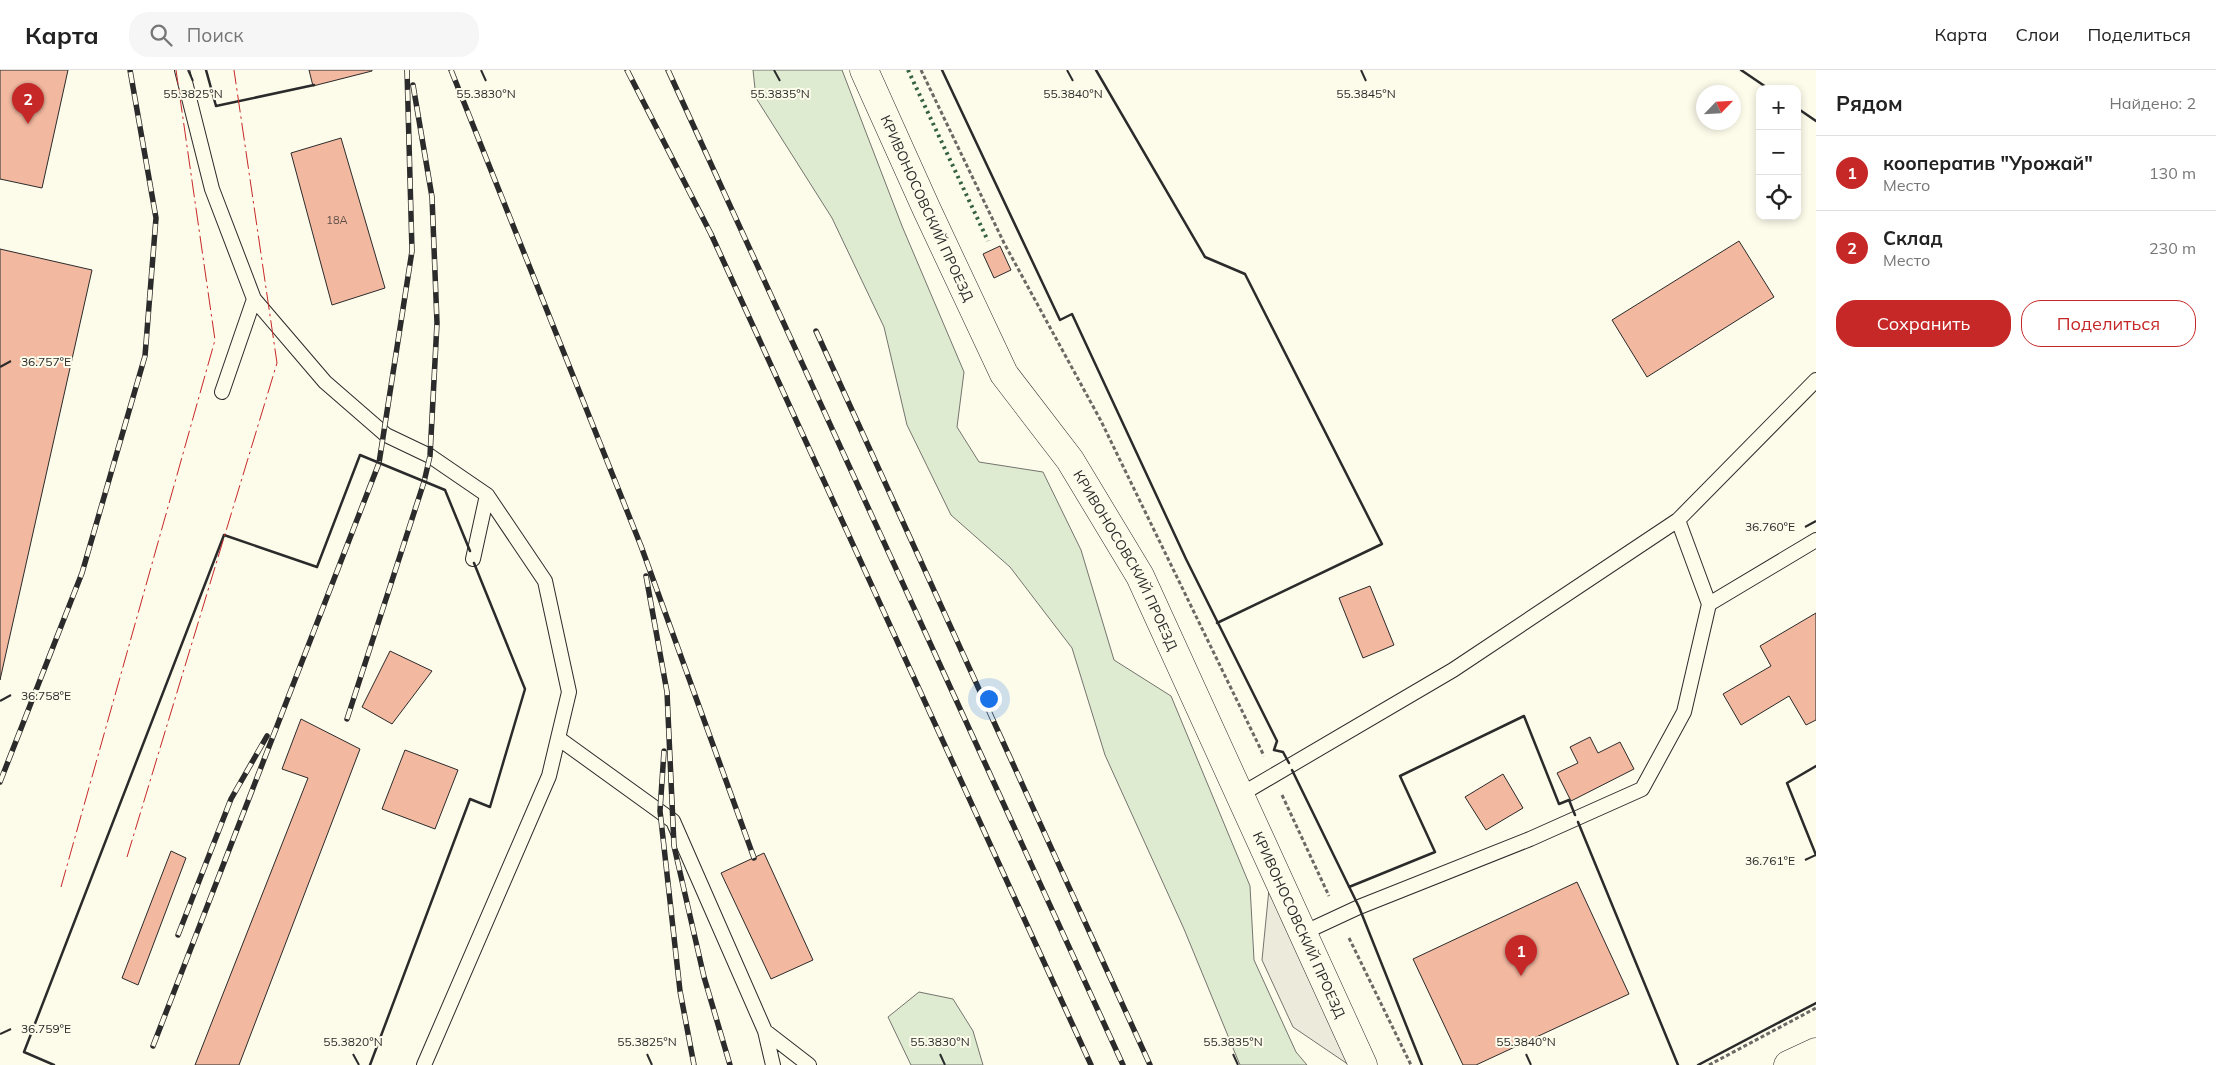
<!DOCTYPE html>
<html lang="ru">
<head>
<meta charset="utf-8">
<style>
	:root { --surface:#fff; --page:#f6f6f6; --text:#222; --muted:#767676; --line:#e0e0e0; --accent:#c62828 }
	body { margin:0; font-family:Mulish,sans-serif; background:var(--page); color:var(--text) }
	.controls { position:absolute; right:15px; top:15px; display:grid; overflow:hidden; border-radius:10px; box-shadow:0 2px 8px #0003 }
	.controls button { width:45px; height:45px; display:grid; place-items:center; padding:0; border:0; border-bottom:1px solid var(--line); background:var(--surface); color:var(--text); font:25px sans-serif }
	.compass { position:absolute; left:1696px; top:15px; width:45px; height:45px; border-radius:50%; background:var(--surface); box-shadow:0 2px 8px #0003; rotate:65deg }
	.you { position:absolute; left:988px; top:628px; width:18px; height:18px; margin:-12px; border:4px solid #fff; border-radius:50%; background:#1a73e8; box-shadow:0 0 0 8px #1a73e833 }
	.badge { display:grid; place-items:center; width:32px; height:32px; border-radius:50%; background:var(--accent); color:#fff; font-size:16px; font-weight:700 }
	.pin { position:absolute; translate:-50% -41px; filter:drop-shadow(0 1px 2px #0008) }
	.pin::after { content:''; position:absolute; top:26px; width:18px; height:15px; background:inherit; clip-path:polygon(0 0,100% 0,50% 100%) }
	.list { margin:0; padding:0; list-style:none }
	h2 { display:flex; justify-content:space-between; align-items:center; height:65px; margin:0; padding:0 20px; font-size:21px }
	h2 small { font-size:16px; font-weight:400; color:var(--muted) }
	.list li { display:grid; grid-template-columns:32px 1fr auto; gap:15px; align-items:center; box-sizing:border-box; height:75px; padding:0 20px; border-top:1px solid var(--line) }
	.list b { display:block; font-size:19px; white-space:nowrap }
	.list p { margin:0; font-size:16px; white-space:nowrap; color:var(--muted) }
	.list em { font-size:16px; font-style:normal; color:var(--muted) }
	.actions { display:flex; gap:10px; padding:15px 20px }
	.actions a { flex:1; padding:11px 0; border:1px solid var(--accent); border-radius:20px; text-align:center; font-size:18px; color:var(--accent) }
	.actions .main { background:var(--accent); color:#fff }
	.icon { flex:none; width:28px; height:28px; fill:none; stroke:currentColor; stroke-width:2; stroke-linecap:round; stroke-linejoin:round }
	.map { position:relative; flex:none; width:1816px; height:995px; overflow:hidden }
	header { display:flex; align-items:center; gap:30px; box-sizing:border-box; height:70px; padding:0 25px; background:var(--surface); border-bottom:1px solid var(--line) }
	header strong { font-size:24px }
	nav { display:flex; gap:28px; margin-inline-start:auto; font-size:18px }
	.search { width:350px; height:45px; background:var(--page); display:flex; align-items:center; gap:12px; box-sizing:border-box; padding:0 18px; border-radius:20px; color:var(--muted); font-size:19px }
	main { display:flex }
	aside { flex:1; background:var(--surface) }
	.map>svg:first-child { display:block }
</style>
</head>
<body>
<header>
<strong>Карта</strong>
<div class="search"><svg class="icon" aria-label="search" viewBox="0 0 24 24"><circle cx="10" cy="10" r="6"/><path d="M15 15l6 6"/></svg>Поиск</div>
<nav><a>Карта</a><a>Слои</a><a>Поделиться</a></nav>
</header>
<main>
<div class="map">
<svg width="1816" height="995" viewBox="0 0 1816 995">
	<rect width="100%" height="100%" fill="#fdfbea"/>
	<path fill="#deebd1" stroke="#74746e" d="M753 0H842L902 156 964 302 957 357 979 392 1043 402 1081 480 1114 590 1171 626 1250 816 1254 890 1296 982 1307 995H1240L1184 859 1105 685 1072 578 1010 497 951 445 907 355 884 257 832 148 756 28Z
		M919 922 953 929 973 961 983 995H911L888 947Z"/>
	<path fill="#eceadb" stroke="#74746e" d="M1269 819 1349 995 1293 957 1262 890Z"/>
	<path fill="#f2b8a0" stroke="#2b2b2b" d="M0 0H68L42 118 0 109Z
		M309 0H372V1L313 16Z
		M341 68 385 218 332 235 291 83Z
		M1739 171 1774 227 1647 307 1612 250Z
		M1000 176 1011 200 994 208 983 184Z
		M0 179 92 200 0 610Z
		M1370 516 1394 575 1363 588 1339 528Z
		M1816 543V650L1806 655 1789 626 1741 655 1723 624 1771 596 1760 576Z
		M390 581 432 601 392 654 362 637Z
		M301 649 360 679 239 995H195L308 708 282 699Z
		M1590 667 1598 683 1620 672 1634 699 1571 731 1557 703 1578 693 1570 677Z
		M405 680 458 700 435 759 382 739Z
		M1503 704 1523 738 1486 760 1465 727Z
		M171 781 186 788 138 915 122 908Z
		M764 783 813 890 771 909 721 803Z
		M1577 812 1629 924 1476 995H1463L1413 889Z"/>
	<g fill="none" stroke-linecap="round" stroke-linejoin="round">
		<g stroke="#2b2b2b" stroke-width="16">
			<path id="lane" d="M182 0 212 119 254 229 325 312 386 365 430 386 487 425 545 511 569 622 549 706 424 995
				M222 322 254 229
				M473 489 487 425
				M1709 534 1816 470
				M558 668 673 751 765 961 773 995
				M1240 725 1453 600 1678 450 1816 310
				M1303 863 1359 837 1530 769 1642 719 1684 642 1709 534 1678 450
				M765 961 809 995"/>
		</g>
		<g stroke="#2b2b2b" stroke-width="29">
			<g id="street">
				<path id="s1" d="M864 0 927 140 1004 304 1070 390 1140 506 1363 995"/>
				<path d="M1788 995 1816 982"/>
			</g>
		</g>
		<path stroke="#6a6964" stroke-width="3" stroke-dasharray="4 2.5" stroke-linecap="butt" d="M921 0 1004 173 1101 351 1264 686
			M1282 725 1329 826
			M1349 868 1411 995
			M1709 995 1816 938"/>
		<use href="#lane" stroke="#fdfbea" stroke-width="14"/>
		<use href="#street" stroke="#fdfbea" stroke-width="28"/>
		<g stroke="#2b2b2b" stroke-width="5.5">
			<path id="rail" d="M451 0 641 476 754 788
				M627 0 711 164 1091 995
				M668 0 1123 995
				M816 261 1150 995
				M646 506 667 622 674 776 704 907 730 995
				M347 649 424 412 430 386 437 253 432 127 413 15
				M664 681 660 741 680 921 694 995
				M0 712 82 503 145 286 156 148 130 0
				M178 865 231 729 267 666
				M153 976 379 393 412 181 407 0"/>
		</g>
		<use href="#rail" stroke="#fdfbea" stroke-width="4" stroke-dasharray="11" stroke-linecap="butt"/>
		<path stroke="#34623c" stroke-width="4" stroke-dasharray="2.5 4" stroke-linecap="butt" d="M908 0 988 171"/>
		<path stroke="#2b2b2b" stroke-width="2.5" d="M206 0 216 36 314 15
			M942 0 1060 250 1072 244 1186 489 1277 671 1274 680 1283 682 1289 693
			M1096 0 1205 187 1245 204 1382 474 1217 553
			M1741 0 1769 19
			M1797 38 1816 51
			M1816 696 1787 713 1816 785
			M1292 700 1359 837 1422 995
			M1578 752 1678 995
			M1349 817 1435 782 1400 706 1524 646 1559 734 1569 730 1575 745
			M54 995 24 982 224 465 317 497 360 385 445 420 470 481
			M370 995 470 729 490 737 525 619 474 493
			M1698 995 1816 933"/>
		<path stroke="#c62828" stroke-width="1" stroke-dasharray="18 4 2.5 4" stroke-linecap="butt" d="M127 787 277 293 234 0
			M61 817 215 270 176 0"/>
	</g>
	<path fill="none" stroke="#2b2b2b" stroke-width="2" d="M188 0 193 11M481 0 486 11M774 0 780 11M1067 0 1073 11M1361 0 1366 11M0 297 11 291M1805 457 1816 451M0 631 11 625M1805 790 1816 785M0 964 11 959M353 984 359 995M647 984 652 995M940 984 945 995M1233 984 1238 995M1526 984 1531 995"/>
	<g text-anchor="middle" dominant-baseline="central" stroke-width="4" stroke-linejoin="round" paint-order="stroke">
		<g font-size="11" fill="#5d4e48">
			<text x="337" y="150">18А</text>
		</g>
		<g font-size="14" fill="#2b2b2b" stroke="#fdfbea">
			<text stroke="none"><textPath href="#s1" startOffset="152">КРИВОНОСОВСКИЙ ПРОЕЗД</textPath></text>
			<text stroke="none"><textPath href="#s1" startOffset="558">КРИВОНОСОВСКИЙ ПРОЕЗД</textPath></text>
			<text stroke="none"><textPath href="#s1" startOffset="962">КРИВОНОСОВСКИЙ ПРОЕЗД</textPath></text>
		</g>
	</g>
	<g font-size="12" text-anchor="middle" fill="#2b2b2b" stroke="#fdfbea" stroke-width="4" stroke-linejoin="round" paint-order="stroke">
		<text x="193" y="28">55.3825°N</text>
		<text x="486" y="28">55.3830°N</text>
		<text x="780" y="28">55.3835°N</text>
		<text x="1073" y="28">55.3840°N</text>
		<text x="1366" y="28">55.3845°N</text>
		<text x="46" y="296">36.757°E</text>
		<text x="1770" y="461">36.760°E</text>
		<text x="46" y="630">36.758°E</text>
		<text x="1770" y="795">36.761°E</text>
		<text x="46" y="963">36.759°E</text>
		<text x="353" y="976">55.3820°N</text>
		<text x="647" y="976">55.3825°N</text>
		<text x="940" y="976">55.3830°N</text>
		<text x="1233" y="976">55.3835°N</text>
		<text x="1526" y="976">55.3840°N</text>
	</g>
</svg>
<div class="controls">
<button>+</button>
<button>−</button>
<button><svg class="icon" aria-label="locate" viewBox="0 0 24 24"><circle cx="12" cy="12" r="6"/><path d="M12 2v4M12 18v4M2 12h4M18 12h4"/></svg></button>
</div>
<svg class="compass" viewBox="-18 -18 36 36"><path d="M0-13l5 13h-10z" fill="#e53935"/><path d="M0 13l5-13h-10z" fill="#767676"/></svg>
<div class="you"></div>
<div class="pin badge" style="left:1521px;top:906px">1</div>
<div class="pin badge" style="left:28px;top:54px">2</div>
</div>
<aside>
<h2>Рядом<small>Найдено: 2</small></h2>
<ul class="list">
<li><span class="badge">1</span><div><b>кооператив &quot;Урожай&quot;</b><p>Место</p></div><em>130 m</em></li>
<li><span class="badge">2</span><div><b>Склад</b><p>Место</p></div><em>230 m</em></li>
</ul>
<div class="actions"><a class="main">Сохранить</a><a>Поделиться</a></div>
</aside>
</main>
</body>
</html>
